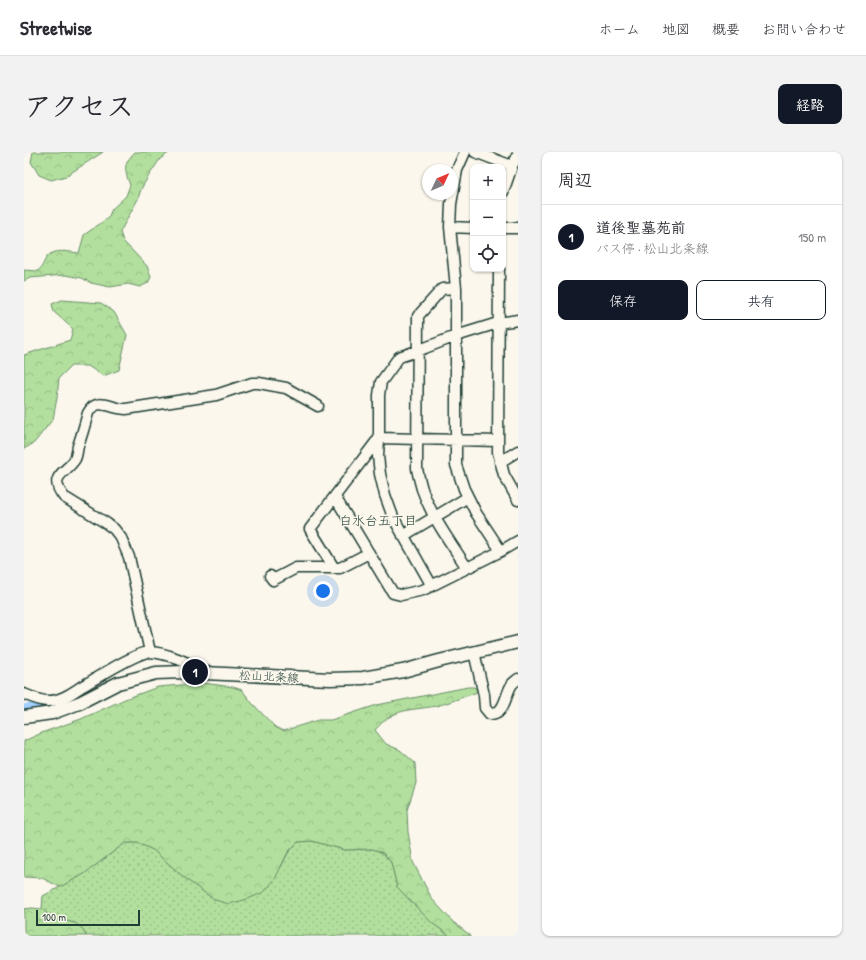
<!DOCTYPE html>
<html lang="ja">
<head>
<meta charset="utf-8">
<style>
	:root { --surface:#fff; --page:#f2f2f3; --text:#2b2b33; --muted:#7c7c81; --line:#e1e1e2; --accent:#111827 }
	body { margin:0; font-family:"Patrick Hand","Klee One",sans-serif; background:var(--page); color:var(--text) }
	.controls { position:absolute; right:12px; top:12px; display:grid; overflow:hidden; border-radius:8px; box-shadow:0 1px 3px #0004 }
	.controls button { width:36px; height:36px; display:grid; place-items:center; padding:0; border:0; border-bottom:1px solid var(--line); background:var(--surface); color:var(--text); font:20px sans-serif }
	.compass { position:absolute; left:398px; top:12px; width:36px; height:36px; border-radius:50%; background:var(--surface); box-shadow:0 1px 3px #0004; rotate:46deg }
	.scale { position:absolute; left:12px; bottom:10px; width:104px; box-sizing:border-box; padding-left:4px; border:2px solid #1f3d34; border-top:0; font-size:11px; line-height:14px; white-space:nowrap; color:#1f3d34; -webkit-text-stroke:3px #fbf7ec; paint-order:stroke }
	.you { position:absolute; left:299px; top:439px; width:14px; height:14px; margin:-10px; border:3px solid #fff; border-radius:50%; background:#1a73e8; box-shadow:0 0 0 6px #1a73e833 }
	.badge { display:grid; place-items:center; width:26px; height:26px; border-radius:50%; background:var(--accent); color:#fff; font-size:13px; font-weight:700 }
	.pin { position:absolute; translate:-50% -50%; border:2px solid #fff; box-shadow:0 1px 4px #0006 }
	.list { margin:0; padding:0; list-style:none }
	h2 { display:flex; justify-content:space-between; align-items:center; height:52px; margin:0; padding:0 16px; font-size:17px }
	h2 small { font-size:13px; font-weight:400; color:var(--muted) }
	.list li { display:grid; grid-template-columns:26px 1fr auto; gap:12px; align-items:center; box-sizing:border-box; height:64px; padding:0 16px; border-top:1px solid var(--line) }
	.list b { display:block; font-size:15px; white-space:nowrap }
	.list p { margin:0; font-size:13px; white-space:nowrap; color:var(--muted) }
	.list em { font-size:13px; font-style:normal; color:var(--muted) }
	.actions { display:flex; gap:8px; padding:12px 16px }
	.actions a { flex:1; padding:9px 0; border:1px solid var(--accent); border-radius:8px; text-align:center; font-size:14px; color:var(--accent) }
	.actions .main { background:var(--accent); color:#fff }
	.icon { flex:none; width:22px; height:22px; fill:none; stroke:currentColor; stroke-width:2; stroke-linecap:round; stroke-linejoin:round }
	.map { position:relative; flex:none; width:494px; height:784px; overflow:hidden; border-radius:8px }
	header { display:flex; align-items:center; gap:24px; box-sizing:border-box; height:56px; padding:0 20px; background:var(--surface); border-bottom:1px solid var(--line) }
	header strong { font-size:19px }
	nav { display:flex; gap:22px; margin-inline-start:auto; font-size:14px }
	.intro { display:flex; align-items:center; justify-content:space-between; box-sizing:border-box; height:96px; padding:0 24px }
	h1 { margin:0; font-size:28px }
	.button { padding:10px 18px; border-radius:8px; background:var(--accent); color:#fff; font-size:14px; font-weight:700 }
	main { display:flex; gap:24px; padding:0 24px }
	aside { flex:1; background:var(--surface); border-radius:8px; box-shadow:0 1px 3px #0004 }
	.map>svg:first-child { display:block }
</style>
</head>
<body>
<header>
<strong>Streetwise</strong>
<nav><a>ホーム</a><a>地図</a><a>概要</a><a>お問い合わせ</a></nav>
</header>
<div class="intro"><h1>アクセス</h1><a class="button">経路</a></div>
<main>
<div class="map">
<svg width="494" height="784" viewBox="0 0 494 784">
	<defs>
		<pattern id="grass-dots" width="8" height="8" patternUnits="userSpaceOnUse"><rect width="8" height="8" fill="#b2df9d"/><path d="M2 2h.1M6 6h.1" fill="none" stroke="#99c088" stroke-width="1.8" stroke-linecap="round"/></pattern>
		<pattern id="forest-crowns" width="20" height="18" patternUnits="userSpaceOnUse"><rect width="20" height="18" fill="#b2df9d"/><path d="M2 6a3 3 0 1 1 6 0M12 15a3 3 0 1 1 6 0" fill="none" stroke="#99c088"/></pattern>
	</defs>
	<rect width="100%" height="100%" fill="#fbf7ec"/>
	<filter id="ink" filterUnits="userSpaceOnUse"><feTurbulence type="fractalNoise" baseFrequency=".025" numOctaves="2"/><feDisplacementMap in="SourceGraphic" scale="8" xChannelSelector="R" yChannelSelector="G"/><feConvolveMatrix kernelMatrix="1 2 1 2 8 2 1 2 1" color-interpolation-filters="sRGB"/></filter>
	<g filter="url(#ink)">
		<path fill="url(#grass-dots)" stroke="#688e68" d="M288 689 321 698 349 697 359 701 367 710 373 735 408 771 426 784H62C54 765 42 773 27 765 24 764 21 759 18 757L19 744 60 722 101 691H114L129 698 163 728 191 748 258 713 264 701 274 690Z"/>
		<path fill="url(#forest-crowns)" stroke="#688e68" d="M9 0H79L42 24 27 28 15 23 7 10Z
			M111 0H146L136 7 124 25 117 37 114 47 96 80 99 89 123 114 127 125 124 131 116 135 104 132 86 135 67 131 58 126 41 123 6 126 0 129V118L14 119C20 113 19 110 23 105 30 96 45 100 55 101L60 83 84 66 88 57 102 44 106 33C100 17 99 12 111 0Z
			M38 148 77 151 90 160 103 183 95 218 79 224 64 214H47L35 226 33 246 29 267 10 291 0 297V203L46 188 49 177 30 160 28 152Z
			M179 531 209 535 218 538 228 551 251 575 259 579 294 568H307L353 553 444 535H450L453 538 451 541C438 545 425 551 412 554 385 559 371 555 351 578L362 592 376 598 391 611 392 631 383 658 384 680 389 710 408 747 429 770 447 784H426L408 771 373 735 367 710 359 701 349 697 321 698 288 689 274 690 264 700 251 727 240 740 224 747 205 752 191 748 163 728 129 698 114 691H101L60 722 36 735 18 726 0 725V589L20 580 57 567 101 547 134 535Z
			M8 756 18 757 27 765 51 771 59 777 62 784H0V757Z"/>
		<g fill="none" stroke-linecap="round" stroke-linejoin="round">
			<path stroke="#a2d0fd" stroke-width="13" d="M0 559 39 553"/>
			<g stroke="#1f3d34" stroke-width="13">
				<path id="minor" d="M441 0 433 18 427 52 426 75 432 136V313L440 337 452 361 477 399
					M451 0 488 14
					M479 40 488 14 494 2
					M426 75 449 76
					M479 76H494
					M475 117 474 300 480 323 494 348
					M432 136 418 137 394 164 393 316C394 323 396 330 398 337 408 366 427 391 443 416
					M355 286 473 289
					M476 310 494 299
					M311 345 369 441 377 443 399 438 477 399 494 389
					M379 384 444 345
					M345 401 316 416H310L286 377 355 286
					M246 424 249 428 272 416H310
					M408 434 369 365 361 343 356 322 354 304 355 286V243L357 230 375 205 393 199 432 184 474 171 494 168
					M126 500 105 405 97 386 90 377 82 371 40 345C23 323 42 322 51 307 53 303 53 298 54 294 58 283 61 272 64 261 73 244 87 257 102 257L192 243 228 231H235L262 236 294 254
					M450 500 460 543 461 556 466 562C481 562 481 544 487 534 488 531 492 529 494 527
					M0 542C7 545 16 549 23 549 35 550 48 541 57 535 71 527 111 501 125 500 141 500 168 512 182 521"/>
			</g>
			<g stroke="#1f3d34" stroke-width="15">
				<path id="major" d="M0 565 28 561 55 551 94 531 132 521 160 520 306 527 339 526 379 519 415 509 494 490"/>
			</g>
			<use href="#minor" stroke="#fbf7ec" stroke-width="10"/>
			<use href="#major" stroke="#fbf7ec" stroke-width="12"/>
		</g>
	</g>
	<g text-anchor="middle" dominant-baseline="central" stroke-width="3" stroke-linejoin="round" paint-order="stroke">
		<g font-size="12" fill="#1f3d34" stroke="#fbf7ec">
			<text transform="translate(245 524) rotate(3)">松山北条線</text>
		</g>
		<g font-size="13" fill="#1f3d34" stroke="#fbf7ec">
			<text x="354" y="368">白水台五丁目</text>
		</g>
	</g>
</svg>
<div class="controls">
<button>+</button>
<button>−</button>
<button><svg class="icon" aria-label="locate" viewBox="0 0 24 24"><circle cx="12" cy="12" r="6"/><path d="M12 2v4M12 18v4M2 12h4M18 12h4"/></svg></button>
</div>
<svg class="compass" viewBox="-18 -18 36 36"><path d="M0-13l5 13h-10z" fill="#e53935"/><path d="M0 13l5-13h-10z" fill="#7c7c81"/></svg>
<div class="scale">100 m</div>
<div class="you"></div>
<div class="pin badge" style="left:171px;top:520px">1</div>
</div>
<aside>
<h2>周辺<small></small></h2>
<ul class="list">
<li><span class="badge">1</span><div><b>道後聖墓苑前</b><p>バス停 · 松山北条線</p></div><em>150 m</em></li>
</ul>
<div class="actions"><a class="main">保存</a><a>共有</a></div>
</aside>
</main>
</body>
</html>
